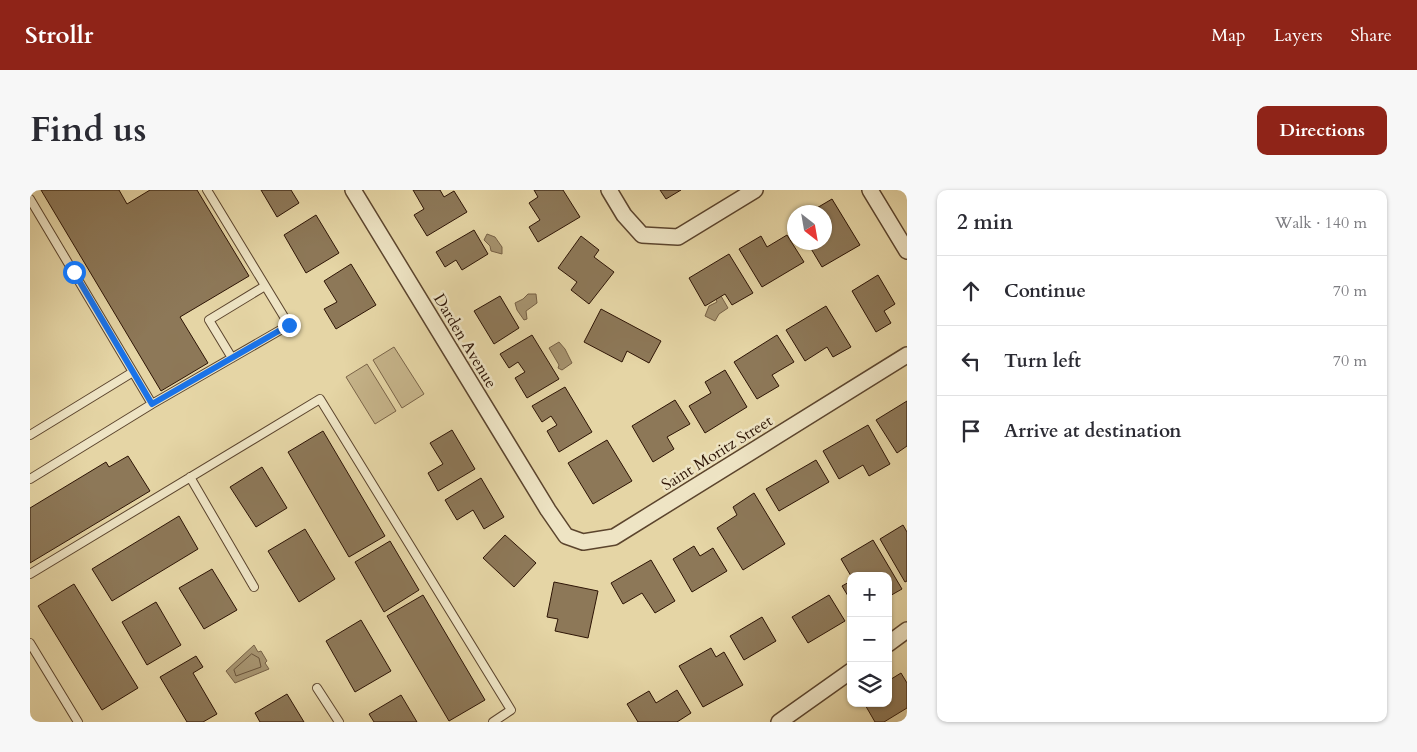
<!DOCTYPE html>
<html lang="en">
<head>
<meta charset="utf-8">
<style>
	:root { --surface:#fff; --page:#f7f7f7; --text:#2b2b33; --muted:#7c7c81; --line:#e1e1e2; --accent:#8f2418 }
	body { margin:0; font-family:Cardo,serif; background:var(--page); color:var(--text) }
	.controls { position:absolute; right:15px; bottom:15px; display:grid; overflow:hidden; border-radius:10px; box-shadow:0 1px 4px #0004 }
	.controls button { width:45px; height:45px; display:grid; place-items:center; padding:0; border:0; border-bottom:1px solid var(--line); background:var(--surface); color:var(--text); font:25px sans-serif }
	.compass { position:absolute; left:757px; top:15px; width:45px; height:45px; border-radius:50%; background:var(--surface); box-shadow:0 1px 4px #0004; rotate:149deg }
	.stop { position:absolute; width:15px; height:15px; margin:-11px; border:4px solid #1a73e8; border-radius:50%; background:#fff }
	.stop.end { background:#1a73e8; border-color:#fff; box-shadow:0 1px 5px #0008 }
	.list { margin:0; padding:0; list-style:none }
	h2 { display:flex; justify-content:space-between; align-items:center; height:65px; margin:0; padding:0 20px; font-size:21px }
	h2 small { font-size:16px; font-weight:400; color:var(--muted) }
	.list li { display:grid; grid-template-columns:32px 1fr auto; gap:15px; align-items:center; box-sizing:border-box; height:70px; padding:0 20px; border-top:1px solid var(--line) }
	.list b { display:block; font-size:19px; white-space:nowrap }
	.list em { font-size:16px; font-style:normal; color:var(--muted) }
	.icon { flex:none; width:28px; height:28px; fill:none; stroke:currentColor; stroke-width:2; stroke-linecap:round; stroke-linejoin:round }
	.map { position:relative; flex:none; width:877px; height:532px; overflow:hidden; border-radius:10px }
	header { display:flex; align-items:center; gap:30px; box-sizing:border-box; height:70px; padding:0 25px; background:var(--accent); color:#fff }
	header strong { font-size:24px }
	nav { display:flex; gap:28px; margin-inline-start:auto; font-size:18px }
	.intro { display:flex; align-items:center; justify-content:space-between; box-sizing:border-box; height:120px; padding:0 30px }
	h1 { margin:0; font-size:35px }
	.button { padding:12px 22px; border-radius:10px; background:var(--accent); color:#fff; font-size:18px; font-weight:700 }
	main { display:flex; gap:30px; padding:0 30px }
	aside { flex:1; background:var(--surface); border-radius:10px; box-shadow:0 1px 4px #0004 }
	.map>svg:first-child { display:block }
</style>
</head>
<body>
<header>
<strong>Strollr</strong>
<nav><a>Map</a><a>Layers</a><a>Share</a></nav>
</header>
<div class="intro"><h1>Find us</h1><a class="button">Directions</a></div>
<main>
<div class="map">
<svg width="877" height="532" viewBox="0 0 877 532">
	<rect width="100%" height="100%" fill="#e5d5a5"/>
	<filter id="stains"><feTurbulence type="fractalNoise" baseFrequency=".004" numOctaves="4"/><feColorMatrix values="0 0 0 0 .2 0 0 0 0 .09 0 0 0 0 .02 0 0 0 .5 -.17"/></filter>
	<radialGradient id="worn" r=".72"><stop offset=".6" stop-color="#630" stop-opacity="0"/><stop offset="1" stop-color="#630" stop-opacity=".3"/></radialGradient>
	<path fill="#c6b48a" stroke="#7a6448" d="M364 157 394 204 372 218 343 170Z
		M337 174 366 221 345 234 316 187Z"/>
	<path fill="#a6936f" stroke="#766045" d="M457 44 465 47 472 57V64L461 61 460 56 454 50Z
		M498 104H506L507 113 496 121 497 129 494 130 487 120 485 113 493 109Z
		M691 106 698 118 689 124 685 131 675 126 679 116 687 112 686 109Z
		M529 152 535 159 542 173 532 180 528 178 529 175 519 158Z
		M224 455 228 462 231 461 237 471 235 473 239 479 205 493 196 481Z"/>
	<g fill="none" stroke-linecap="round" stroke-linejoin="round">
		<path stroke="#6a543a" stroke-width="1" d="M222 464 229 468 231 477 206 486 204 480Z"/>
	</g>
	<path fill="#8d7858" stroke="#2d1405" d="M11 0H89L97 14 120 0H167L219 86 150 127 178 173 131 201Z
		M231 0H261L269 13 247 27Z
		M383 0H410L414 7 424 1 437 22 397 46 384 25 394 19Z
		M504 0H533L550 27 508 52 499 37 510 30 499 13 508 7Z
		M630 0H651L636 9Z
		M802 9 830 55 792 77 777 52H794V22H780Z
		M286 25 309 63 276 83 254 45Z
		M444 40 458 64 432 80 426 70 415 77 406 62Z
		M757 45 774 72 732 97 709 59 731 46 737 57Z
		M551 46 569 60 564 67 584 82 559 114 541 100 547 92 528 78Z
		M699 64 723 103 702 115 695 104 675 116 659 88Z
		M321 74 346 115 306 139 294 119 307 112 294 91Z
		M848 85 865 114 854 121 861 133 846 142 822 101Z
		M470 106 489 138 464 154 444 121Z
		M796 116 821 157 803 167 797 157 775 171 756 140Z
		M571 119 631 151 619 173 597 161 592 172 554 152Z
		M502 145 529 189 497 208 485 188 495 182 488 172 479 178 470 164Z
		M747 145 764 172 742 185 749 196 727 209 704 172Z
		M695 180 717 217 675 243 659 216 681 203 675 192Z
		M535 197 562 242 529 262 517 241 527 235 521 226 512 232 502 216Z
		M645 210 660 234 637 247 644 259 623 272 602 236Z
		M877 211V256L867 263 846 230Z
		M838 235 860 274 839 286 833 275 809 289 793 261Z
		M422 240 445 279 408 301 398 283 413 274 400 253Z
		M293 241 355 346 319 367 258 262Z
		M577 250 602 291 563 314 538 273Z
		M98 266 120 301 0 373V318L76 272 79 277Z
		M786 270 799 292 749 321 736 299Z
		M232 277 257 318 226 337 200 297Z
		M451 288 474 327 454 339 443 320 427 330 415 310Z
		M724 303 755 354 713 380 687 338 707 325 703 317Z
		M149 326 168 359 82 411 62 379Z
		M873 335 877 342V391L875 392 850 349Z
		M275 339 305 389 269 412 238 361Z
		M475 345 506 373 484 397 453 368Z
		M843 350 872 399 858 407V386H821L811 369Z
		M360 351 389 400 354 422 325 372Z
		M664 356 670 366 683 358 697 381 662 402 643 369Z
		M621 370 645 411 625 423 612 403 593 414 581 393Z
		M182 379 207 420 174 439 149 398Z
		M821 391V411L812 396Z
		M524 392 568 401 558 448 525 441 528 429 517 427Z
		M44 394 108 498 72 520 8 416Z
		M393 405 455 510 419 531 357 426Z
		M799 405 815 431 778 453 762 427Z
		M126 412 151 455 117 475 92 432Z
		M732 427 746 451 714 470 700 446Z
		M331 430 361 481 325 502 296 451Z
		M681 458 686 467 694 462 713 495 673 517 649 476Z
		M166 466 173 477 163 483 187 524 173 532H157L130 487Z
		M871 483 877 493V518L854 532H845L834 513H858V491Z
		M647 500 661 523 647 532H608L597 514 619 501 626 513Z
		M257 504 274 532H230L225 523Z
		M371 505 387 532H344L339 524Z"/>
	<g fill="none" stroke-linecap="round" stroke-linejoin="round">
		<g stroke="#5b442d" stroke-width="10">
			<path id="service" d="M0 9 122 214 0 289
				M202 168 179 130 235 96
				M122 214 259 135 177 0
				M0 245 103 182
				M160 287 224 397
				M0 384 290 209 481 520 463 532
				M0 453 48 532
				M287 498 309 532"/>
		</g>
		<g stroke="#5b442d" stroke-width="18">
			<path id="minor" d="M323 0 518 320 536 346 553 352 584 347 877 165
				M579 0 594 25 612 45 648 47 725 0
				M840 0 877 61
				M858 454 877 440
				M749 532 821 481"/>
		</g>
		<use href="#service" stroke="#eee4c4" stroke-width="8"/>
		<use href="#minor" stroke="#eee4c4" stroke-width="15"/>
	</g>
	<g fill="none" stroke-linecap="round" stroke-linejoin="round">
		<path stroke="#1a73e8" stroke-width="6" d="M44 82 122 214 259 135"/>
	</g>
	<g text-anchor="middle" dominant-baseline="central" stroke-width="5" stroke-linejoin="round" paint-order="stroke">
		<g font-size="16" fill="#2d1405" stroke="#eee4c4">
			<text transform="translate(435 151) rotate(59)">Darden Avenue</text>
			<text transform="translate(687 263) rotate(-32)">Saint Moritz Street</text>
		</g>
	</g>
	<rect width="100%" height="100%" filter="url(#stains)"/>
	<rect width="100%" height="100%" fill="url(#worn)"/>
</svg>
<div class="controls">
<button>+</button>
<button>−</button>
<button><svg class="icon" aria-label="layers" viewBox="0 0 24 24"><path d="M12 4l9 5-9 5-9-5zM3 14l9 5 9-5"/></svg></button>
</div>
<svg class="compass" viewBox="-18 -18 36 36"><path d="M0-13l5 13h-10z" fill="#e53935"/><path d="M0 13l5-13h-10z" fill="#7c7c81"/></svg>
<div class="stop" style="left:44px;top:82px"></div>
<div class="stop end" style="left:259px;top:135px"></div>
</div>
<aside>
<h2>2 min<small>Walk · 140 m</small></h2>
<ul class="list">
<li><svg class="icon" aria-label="ahead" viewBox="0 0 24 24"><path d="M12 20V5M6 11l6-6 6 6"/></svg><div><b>Continue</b></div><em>70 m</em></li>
<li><svg class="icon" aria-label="left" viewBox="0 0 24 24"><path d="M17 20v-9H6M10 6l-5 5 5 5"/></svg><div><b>Turn left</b></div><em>70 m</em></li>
<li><svg class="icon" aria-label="arrive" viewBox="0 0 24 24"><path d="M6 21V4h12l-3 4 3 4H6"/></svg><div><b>Arrive at destination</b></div></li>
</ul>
</aside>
</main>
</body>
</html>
